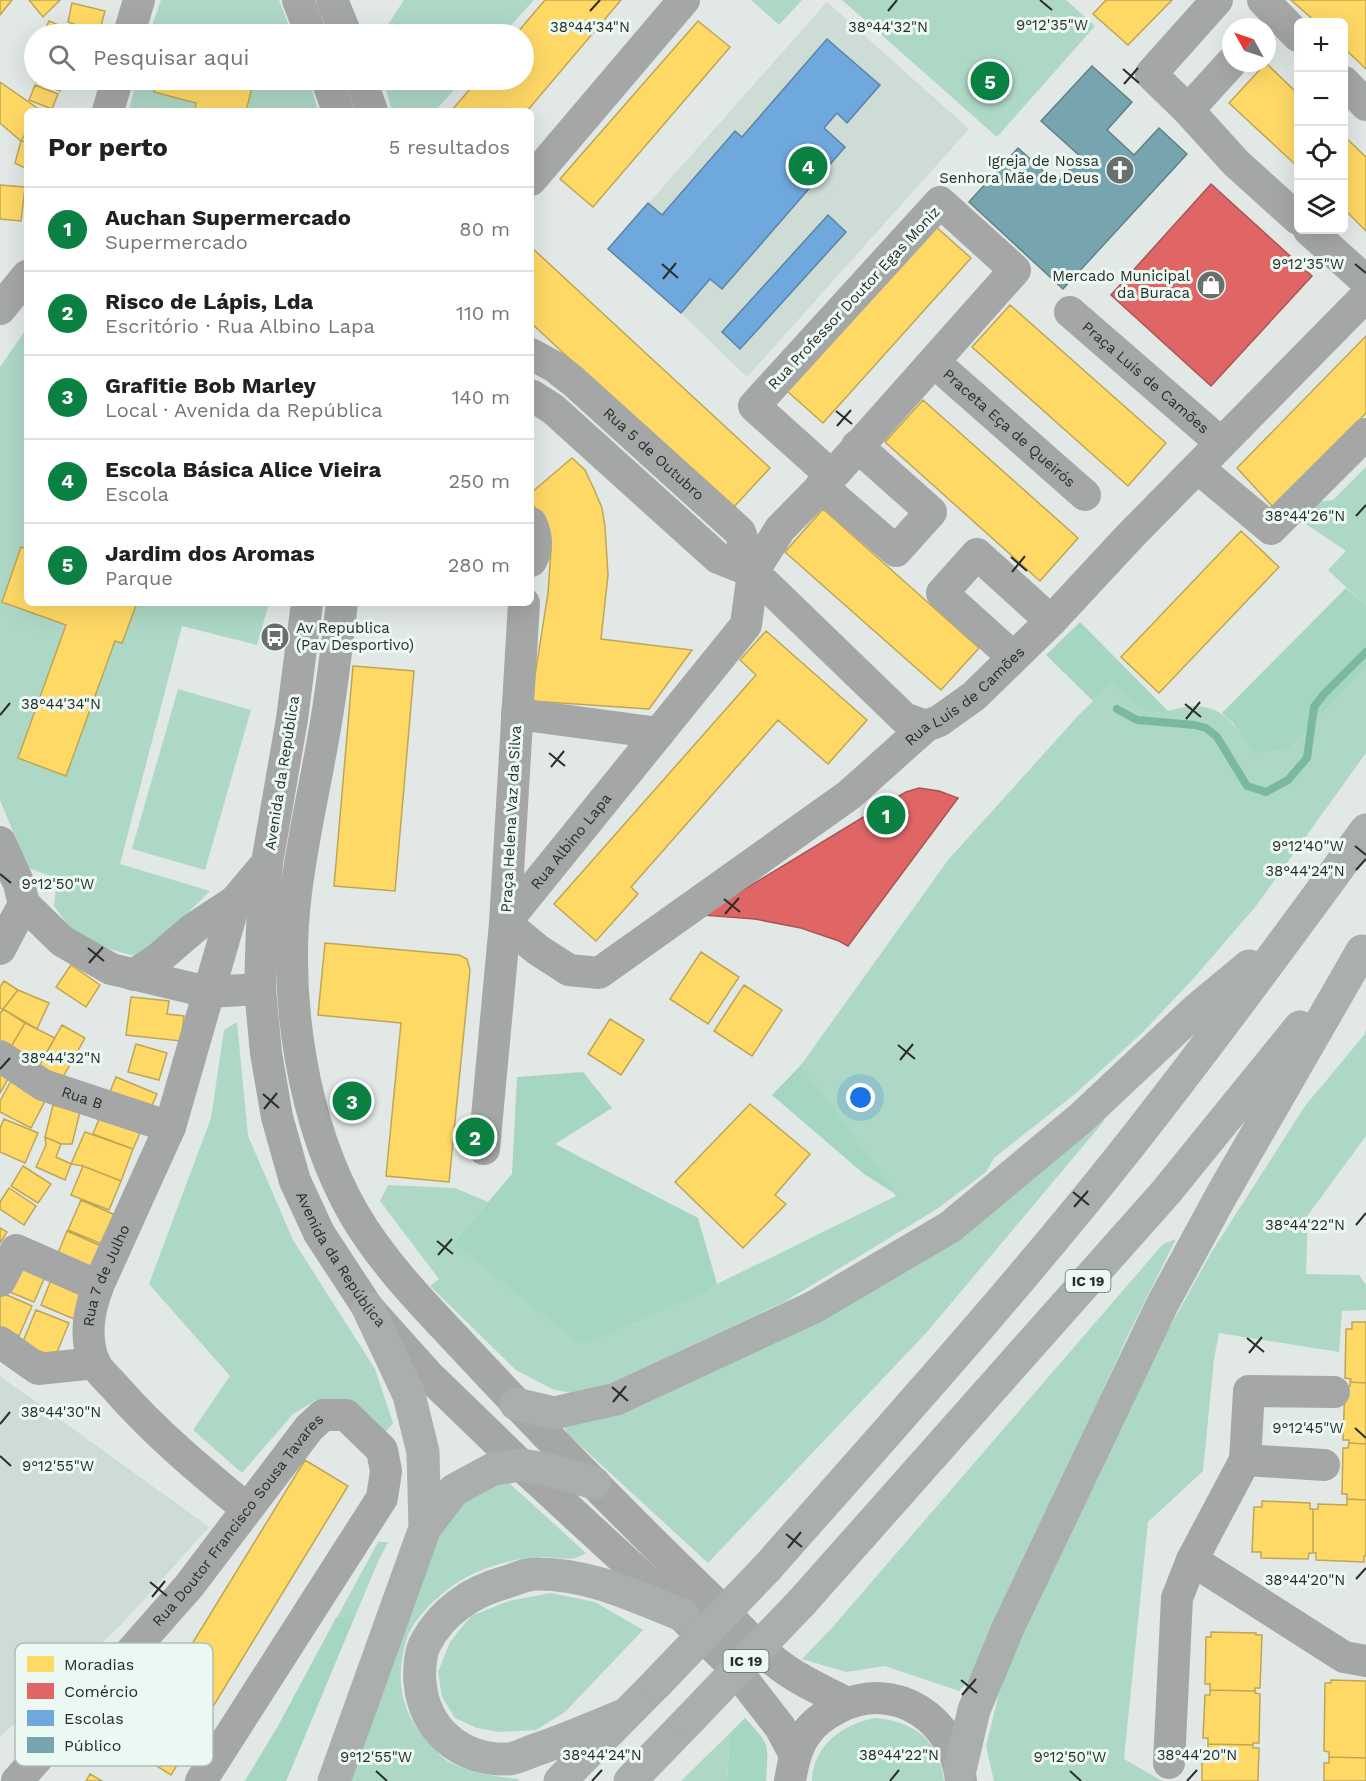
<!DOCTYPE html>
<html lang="pt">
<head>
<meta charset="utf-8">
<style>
	:root { --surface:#fff; --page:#f2f2f2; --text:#202124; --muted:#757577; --line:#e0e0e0; --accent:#0b8043 }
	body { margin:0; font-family:"Work Sans",sans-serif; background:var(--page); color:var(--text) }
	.controls { position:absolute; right:18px; top:18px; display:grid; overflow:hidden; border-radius:9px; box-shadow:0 6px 24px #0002 }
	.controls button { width:54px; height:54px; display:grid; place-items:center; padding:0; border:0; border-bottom:2px solid var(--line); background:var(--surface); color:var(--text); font:30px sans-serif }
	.compass { position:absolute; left:1222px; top:18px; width:54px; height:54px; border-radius:50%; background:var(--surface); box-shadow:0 6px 24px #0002; rotate:310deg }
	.you { position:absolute; left:861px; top:1098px; width:21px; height:21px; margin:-15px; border:4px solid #fff; border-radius:50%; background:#1a73e8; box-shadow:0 0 0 9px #1a73e833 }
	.badge { display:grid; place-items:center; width:39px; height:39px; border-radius:50%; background:var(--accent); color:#fff; font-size:20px; font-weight:700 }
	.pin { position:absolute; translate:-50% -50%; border:3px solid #fff; box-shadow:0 2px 6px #0006 }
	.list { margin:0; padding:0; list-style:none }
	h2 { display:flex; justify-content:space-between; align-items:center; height:78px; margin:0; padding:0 24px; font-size:26px }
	h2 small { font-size:20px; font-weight:400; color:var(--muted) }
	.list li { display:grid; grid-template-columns:39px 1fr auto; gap:18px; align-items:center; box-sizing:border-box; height:84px; padding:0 24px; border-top:2px solid var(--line) }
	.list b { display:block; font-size:22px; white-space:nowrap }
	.list p { margin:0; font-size:20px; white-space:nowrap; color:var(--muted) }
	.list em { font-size:20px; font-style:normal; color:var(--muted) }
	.icon { flex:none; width:33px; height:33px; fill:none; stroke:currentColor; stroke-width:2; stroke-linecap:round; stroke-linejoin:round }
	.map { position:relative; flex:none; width:1366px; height:1781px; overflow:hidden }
	.search { position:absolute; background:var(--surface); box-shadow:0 6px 24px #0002; left:24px; top:24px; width:510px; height:66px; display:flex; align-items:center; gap:15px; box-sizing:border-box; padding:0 21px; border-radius:33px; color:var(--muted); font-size:22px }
	.panel { position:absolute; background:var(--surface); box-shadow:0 6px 24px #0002; left:24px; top:108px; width:510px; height:498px; border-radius:9px }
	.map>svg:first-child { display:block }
</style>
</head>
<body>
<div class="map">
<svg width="1366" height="1781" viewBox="0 0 1366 1781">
	<rect width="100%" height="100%" fill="#e1e8e5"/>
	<path fill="#cedcd6" d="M827 2 969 129 747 377 681 313 608 249Z
		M0 1376 209 1527 119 1627 0 1737Z"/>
	<path fill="#aed8c6" d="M161 0H279L292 34H149Z
		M404 0H534L503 34H382Z
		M751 0H802L779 25Z
		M842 0H1066L1095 26 997 137Z
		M136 80H309L318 111H129Z
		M383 80H463L435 111H392Z
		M27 328V603H269L257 645 182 626 120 864 210 891 142 958 80 941 54 906 57 878 28 868 0 800V367Z
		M1366 467V606L1328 570 1346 551 1300 520 1309 503 1333 500Z
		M1366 668V753L1256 906 1193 979 1143 1032 1075 1094 994 1158 986 1172 937 1209 784 1302 612 1383 580 1395 552 1389 516 1370 430 1286 439 1279 380 1201 388 1185 455 1188 488 1202 453 1243 597 1340 703 1294 717 1284 896 1196 801 1065 948 860 1077 717 1112 682 1159 713C1170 711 1184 706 1196 706 1227 707 1239 732 1254 754L1289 749Z
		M178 689 251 710 205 870 132 849Z
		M237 1022 248 1136 293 1240 375 1369 393 1423 382 1436 345 1401 316 1400 293 1414 242 1473 193 1430 230 1376 149 1284 211 1118 224 1030Z
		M1366 1028V1136L1308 1215 1306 1274 1359 1275 1366 1285V1310L1342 1311 1339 1352 1219 1333 1214 1359 1203 1471 1148 1522 1124 1759 1162 1781H994L986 1746 1004 1673 1136 1388 1211 1253 1305 1106 1365 1034Z
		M1105 1120 927 1332 708 1563 569 1435 562 1425 635 1408 1096 1121Z
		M1176 1239 1130 1331 972 1678 959 1691 885 1666 846 1672 802 1659 831 1629 1163 1244Z
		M507 1481 586 1553C572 1563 559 1557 543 1557 511 1558 478 1568 452 1586 435 1599 412 1620 406 1641 394 1681 402 1717 432 1746 437 1751 442 1758 449 1762 471 1774 494 1776 519 1779L518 1781H346L432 1542 460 1498Z
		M378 1542H388L377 1564 286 1781H245L277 1728Z
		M550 1593 595 1602 643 1630 565 1712 536 1730 500 1732 477 1728 455 1718 442 1697 438 1672 450 1642 471 1616 509 1601Z
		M875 1718C914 1721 940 1741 944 1781H812C813 1745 843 1724 875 1718Z
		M730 1733 727 1781H681Z"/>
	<path fill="#a4d6c2" d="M1346 588 1366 606V668L1289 749 1254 754 1233 723 1222 713Z
		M1080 622 1169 712C1139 716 1131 701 1112 682L1093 701 1046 655Z
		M801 1065 897 1195 864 1174 772 1095Z
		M583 1072 612 1108 555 1144 698 1218 717 1284 703 1294 597 1340 579 1343 453 1243 512 1174 517 1077Z
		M355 1615 286 1781H245L277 1728 336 1618Z
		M745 1718C771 1746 768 1743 766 1781H727L730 1733Z"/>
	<path fill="#ffd966" stroke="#bfa654" stroke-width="1.5" d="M0 0H12L0 15Z
		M29 0H60L43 17Z
		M545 0H621L527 111H451L478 80H524V34H516Z
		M1106 0H1172L1128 45 1093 14Z
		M1291 0H1366V69L1344 48V22H1316Z
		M72 3 105 11 99 33 68 22Z
		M49 21 80 34H43Z
		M698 21 730 47 593 207 560 179Z
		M1266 63 1298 94V167L1229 103Z
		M37 80H64L60 91 36 82Z
		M157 80H254L246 111H195L196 103 154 92Z
		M0 82 40 110 27 111V131L21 141 0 123Z
		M35 85 58 94 52 109 29 100Z
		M1344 136 1366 157V231L1344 209Z
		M21 141 27 142V169L15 163Z
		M0 185 25 187 21 221 0 219Z
		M935 226 971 258 823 423 787 391Z
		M531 247 770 468 732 509 531 323Z
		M1010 305 1166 443 1128 486 972 347Z
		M1366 336V413L1274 508 1237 468Z
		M923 400 1078 538 1040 581 885 442Z
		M572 458 585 470 594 489 602 508 605 527 608 575 601 639 692 650 649 709 531 701 548 593 551 550 549 533 543 519 531 502V493Z
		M823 509 979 648 941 690 785 552Z
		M1241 531 1279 567 1159 693 1121 657Z
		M21 547 27 549V603H137L122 643 115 641 66 776 18 758 66 625 2 602Z
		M766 631 867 720 828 764 778 720 631 887 638 894 596 941 554 904 756 675 740 660Z
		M353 666 414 671 395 891 334 886Z
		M325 943 459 955 467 959 470 970 449 1182 386 1176 401 1023 318 1015Z
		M701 952 739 977 708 1024 670 999Z
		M71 965 100 985 86 1007 56 987Z
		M4 981 18 990 3 1009 0 1008V987Z
		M744 985 782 1010 752 1056 714 1031Z
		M18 990 49 1003 37 1029 3 1009Z
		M131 997 169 1001 167 1014 184 1016 181 1041 126 1035Z
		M3 1009 25 1023 8 1052 0 1047V1014Z
		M610 1019 644 1040 621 1075 588 1054Z
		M25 1023 55 1038 36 1071 8 1052Z
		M62 1025 85 1038 59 1084 36 1071Z
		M136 1044 167 1053 159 1080 128 1072Z
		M0 1074 8 1079 0 1093Z
		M116 1077 157 1094 133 1149 93 1134Z
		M11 1081 46 1099 31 1128 0 1112V1101Z
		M750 1104 810 1154 775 1195 786 1204 743 1248 675 1182Z
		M53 1105 80 1112 72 1144H61L45 1137Z
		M4 1119 38 1133 25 1163 0 1152V1128Z
		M85 1132 133 1149 121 1181 83 1166 71 1164Z
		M45 1137 61 1144 56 1157 71 1164 65 1180 36 1167 46 1145Z
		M23 1166 51 1184 38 1203 11 1186Z
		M83 1166 121 1181 109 1210 71 1195Z
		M9 1188 36 1206 24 1225 0 1209V1202Z
		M81 1200 115 1215 102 1244 68 1230Z
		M0 1228 7 1232 0 1243Z
		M67 1231 101 1246 88 1275 55 1261Z
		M13 1258 47 1272 34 1302 0 1288Z
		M53 1275 87 1289 74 1319 41 1305Z
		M0 1292 32 1306 19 1336 0 1327Z
		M36 1310 69 1323 55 1357 22 1344Z
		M1352 1322H1366V1383L1350 1382 1351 1379 1345 1378 1346 1329H1352Z
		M1350 1382 1366 1383V1444L1349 1443V1440H1343L1345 1386H1350Z
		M1349 1443 1366 1444V1500L1347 1499V1494H1342L1343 1448H1348Z
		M305 1460 348 1486 171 1775 128 1748Z
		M1347 1499 1366 1500V1556H1364V1562L1316 1560V1553H1313V1509H1318V1504L1347 1505Z
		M1262 1501 1310 1503V1509H1313V1553H1309L1308 1559 1261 1558V1552H1252L1254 1507H1262Z
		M1211 1632 1256 1633V1635H1262L1260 1688H1255V1691L1210 1690V1684H1205L1206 1637H1211Z
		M1331 1680 1366 1681V1758L1329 1757V1752L1324 1751 1325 1683H1331Z
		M1210 1690 1255 1691V1693L1260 1694 1259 1743H1253V1745L1208 1744V1738H1203L1205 1695H1210Z
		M1208 1744 1253 1745V1748H1259L1258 1781H1202V1749H1208Z
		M1329 1757 1366 1758V1781H1324V1763H1329Z
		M90 1774 102 1781H86Z"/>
	<path fill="#e06666" stroke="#a95554" stroke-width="1.5" d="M1211 184 1312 276 1211 386 1111 295Z
		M919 788 939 791 958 798 848 946 839 941 801 928 755 919 702 915 880 807 906 792Z"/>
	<path fill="#6fa8dc" stroke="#5a83a7" stroke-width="1.5" d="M827 39 880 85 847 123 837 113 824 128 845 147 722 289 710 279 681 313 608 249 648 203 662 215 735 131 742 137Z
		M828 215 846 232 740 349 722 332Z"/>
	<path fill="#76a5af" stroke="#5f8187" stroke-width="1.5" d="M1092 66 1132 102 1107 130 1134 155 1159 128 1187 154 1063 289 969 202 1018 148 1057 183 1081 157 1041 121Z"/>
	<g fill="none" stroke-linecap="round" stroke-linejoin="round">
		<path stroke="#7ab8a0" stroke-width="8" d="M1117 709 1137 720 1195 725 1206 728 1217 737 1247 786 1266 792 1288 780 1307 758 1314 707 1324 694 1366 652"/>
		<g stroke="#a5a7a6" stroke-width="32">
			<path d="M298 0 311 34"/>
			<path d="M332 0 346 34"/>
			<path d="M1217 0 1151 74 1188 110 1231 63"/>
			<path d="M1263 0 1298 36"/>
			<path d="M129 34 139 0"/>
			<path d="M327 80 338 111"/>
			<path d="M361 80 372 111"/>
			<path d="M1344 82 1366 105"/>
			<path d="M1188 110 1236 163 1298 219"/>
			<path d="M108 111 117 80"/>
			<path d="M531 180 684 0"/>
			<path d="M1309 230 1366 281"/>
			<path d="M0 309 27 276"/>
			<path id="s1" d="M1070 312 1221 443"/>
			<path id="s2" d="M531 354 555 367 573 381 740 532 753 572"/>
			<path id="s3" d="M934 362 1085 495"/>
			<path d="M531 395 553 409 718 558 753 572 904 718 926 726"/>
			<path d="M1198 468 1271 529 1366 434"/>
			<path d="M821 486 896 551 931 512 857 446"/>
			<path d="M531 523C537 536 538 549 531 561"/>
			<path id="s4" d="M307 603 292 719 267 863 262 927 260 989 266 1053 277 1117 295 1181 319 1233 368 1308 428 1375 521 1465 650 1584 731 1664 780 1727 795 1755"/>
			<path d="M342 603C337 642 333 682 326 722 317 778 303 835 296 892 283 996 302 1123 354 1214 381 1260 419 1300 455 1338 494 1380 534 1422 574 1463 621 1511 668 1558 716 1604 736 1623 755 1647 778 1664 798 1680 824 1691 847 1703"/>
			<path id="s5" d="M524 603 505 923 538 950 569 970 599 973 849 795 926 726 939 721 974 696 1051 621 1130 536 1366 296"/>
			<path d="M1013 657 942 593 977 554 1051 621"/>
			<path d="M517 714 659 733"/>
			<path d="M0 842 19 884 24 904 0 949"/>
			<path d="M24 904 62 941 111 969 208 992 260 989"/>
			<path d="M134 975 159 958 194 928 235 901"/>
			<path id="s6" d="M0 1056 43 1085 170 1127"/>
			<path id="s7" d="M484 1149 505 923 746 625 753 572 780 529 832 476 1015 270 940 202 754 406 832 476"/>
			<path d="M0 1281 16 1250 98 1286"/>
			<path d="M0 1342 38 1369 95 1363"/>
			<path d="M1245 1460 1324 1465"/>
			<path id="s8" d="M247 1509C201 1471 155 1433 115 1387 109 1380 98 1371 94 1362 84 1335 89 1311 98 1286L170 1127 235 901 267 863"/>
			<path d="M1192 1560 1344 1657 1366 1661"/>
			<path d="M1169 1763 1177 1598 1192 1560 1245 1460 1249 1391 1334 1392"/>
			<path id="s9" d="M17 1781 189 1586 309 1428 323 1415H346L382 1450 386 1471 382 1498 201 1781"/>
			<path d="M790 1781C793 1764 796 1748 806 1734 814 1722 826 1714 838 1708 895 1678 956 1720 961 1781"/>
		</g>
		<path stroke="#aaafae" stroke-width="33" d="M368 1308 409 1395 423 1452 425 1528
			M516 1404 554 1413 616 1399 814 1307 950 1227 1081 1118 1196 1010 1249 966
			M767 1568C887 1432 1009 1297 1122 1155 1206 1049 1286 940 1366 830
			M802 1602 1166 1192 1300 1027
			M624 1715C594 1727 565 1740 535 1750 527 1753 517 1758 509 1759 461 1761 424 1730 420 1682 419 1670 420 1652 426 1642 442 1612 471 1592 503 1583 514 1580 527 1573 538 1574 590 1574 634 1596 682 1615
			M960 1770 974 1710 1008 1628 1163 1303 1221 1196 1362 951
			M334 1781 425 1528 454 1490 493 1469 521 1465 546 1469 594 1483
			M560 1781 657 1683
			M630 1781 690 1719"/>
		<path stroke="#aaafae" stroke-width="33" d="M657 1683 767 1568
			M690 1719 802 1602"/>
	</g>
	<path fill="none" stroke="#292e2b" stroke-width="2" d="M1040 0 1052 10M590 11 600 0M888 11 897 0M1123 69 1139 83M1124 84 1138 68M662 264 678 278M1355 264 1366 273M663 279 676 263M836 411 852 424M837 426 851 410M1356 516 1366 505M1011 557 1027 571M1012 572 1025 556M1185 704 1201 717M0 715 10 703M1186 719 1200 702M549 753 565 766M551 767 564 751M1355 846 1366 855M1356 870 1366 859M0 874 11 883M724 899 740 912M725 914 739 898M88 948 104 961M89 963 103 947M898 1045 915 1059M900 1060 913 1044M0 1069 10 1058M263 1094 279 1108M264 1109 277 1093M1073 1192 1089 1205M1074 1207 1088 1191M1356 1225 1366 1213M437 1241 453 1254M438 1255 452 1239M1247 1338 1264 1352M1249 1353 1262 1337M612 1387 628 1401M613 1402 626 1386M0 1424 10 1412M1355 1428 1366 1438M0 1456 11 1466M786 1534 802 1547M788 1548 801 1532M1356 1579 1366 1568M150 1582 167 1596M152 1597 165 1581M961 1680 977 1693M962 1695 976 1679M376 1771 387 1781M1070 1771 1081 1781M592 1781 602 1770M890 1781 899 1770M1187 1781 1197 1770"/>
	<defs>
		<g id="church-disc" transform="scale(1.5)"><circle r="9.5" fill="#696f6c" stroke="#ecf9f2"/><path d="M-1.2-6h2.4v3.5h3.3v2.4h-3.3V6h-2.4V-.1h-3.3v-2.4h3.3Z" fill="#fff"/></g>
		<g id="shop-disc" transform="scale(1.5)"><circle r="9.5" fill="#696f6c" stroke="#ecf9f2"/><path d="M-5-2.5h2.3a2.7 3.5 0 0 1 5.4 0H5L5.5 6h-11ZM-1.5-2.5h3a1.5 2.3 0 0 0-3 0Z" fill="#fff"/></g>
		<g id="bus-disc" transform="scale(1.5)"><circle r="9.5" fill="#696f6c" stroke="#ecf9f2"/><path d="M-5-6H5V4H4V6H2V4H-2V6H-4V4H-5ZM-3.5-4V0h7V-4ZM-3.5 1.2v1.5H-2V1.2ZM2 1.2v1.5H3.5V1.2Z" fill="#fff"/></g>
	</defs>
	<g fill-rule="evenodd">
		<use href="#church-disc" x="1120" y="170"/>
		<use href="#shop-disc" x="1211" y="285"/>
		<use href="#bus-disc" x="275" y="637"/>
	</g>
	<g text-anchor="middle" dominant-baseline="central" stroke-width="6" stroke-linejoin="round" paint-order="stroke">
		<g fill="#ecf9f2" stroke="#646b67" stroke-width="1.5">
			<rect x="1065.5" y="1270" width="45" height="22" rx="4.5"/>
			<rect x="723.5" y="1650" width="45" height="22" rx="4.5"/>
		</g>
		<g font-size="14" font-weight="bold" fill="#292e2b">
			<text x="1088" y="1281">IC 19</text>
			<text x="746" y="1661">IC 19</text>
		</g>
		<g font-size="15" fill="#292e2b" stroke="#ecf9f2" text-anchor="end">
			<text x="1099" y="161">Igreja de Nossa<tspan x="1099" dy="17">Senhora Mãe de Deus</tspan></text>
			<text x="1190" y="276">Mercado Municipal<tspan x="1190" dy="17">da Buraca</tspan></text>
			<text x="296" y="628" text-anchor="start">Av Republica<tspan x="296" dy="17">(Pav Desportivo)</tspan></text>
		</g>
		<g font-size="15" fill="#292e2b" stroke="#ecf9f2">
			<text transform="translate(854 298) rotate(-47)">Rua Professor Doutor Egas Moniz</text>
			<text stroke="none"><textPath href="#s1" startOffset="100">Praça Luís de Camões</textPath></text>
			<text stroke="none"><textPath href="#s3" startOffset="100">Praceta Eça de Queirós</textPath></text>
			<text stroke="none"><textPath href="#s2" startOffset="159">Rua 5 de Outubro</textPath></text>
			<text stroke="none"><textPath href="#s5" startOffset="890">Rua Luís de Camões</textPath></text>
			<text transform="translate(282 773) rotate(-81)">Avenida da República</text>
			<text transform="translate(511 819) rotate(-87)">Praça Helena Vaz da Silva</text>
			<text stroke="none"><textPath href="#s7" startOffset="332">Rua Albino Lapa</textPath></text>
			<text stroke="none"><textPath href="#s6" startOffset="93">Rua B</textPath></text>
			<text stroke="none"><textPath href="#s4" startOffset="676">Avenida da República</textPath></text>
			<text stroke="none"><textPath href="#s8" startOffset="303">Rua 7 de Julho</textPath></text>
			<text stroke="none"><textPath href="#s9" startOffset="342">Rua Doutor Francisco Sousa Tavares</textPath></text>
		</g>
	</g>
	<rect x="15" y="1643" width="198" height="123" rx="9" fill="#ecf9f2" stroke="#b2bcb6" stroke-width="1.5"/>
	<rect x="27" y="1656" width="27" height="16" fill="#ffd966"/>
	<rect x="27" y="1683" width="27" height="16" fill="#e06666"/>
	<rect x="27" y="1710" width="27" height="16" fill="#6fa8dc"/>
	<rect x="27" y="1737" width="27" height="16" fill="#76a5af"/>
	<g font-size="16" fill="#292e2b">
		<text x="64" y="1670">Moradias</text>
		<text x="64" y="1697">Comércio</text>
		<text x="64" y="1724">Escolas</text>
		<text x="64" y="1751">Público</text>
	</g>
	<g font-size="15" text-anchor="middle" fill="#292e2b" stroke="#ecf9f2" stroke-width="6" stroke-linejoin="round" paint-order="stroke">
		<text x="1052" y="30">9°12'35"W</text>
		<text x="590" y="32">38°44'34"N</text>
		<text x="888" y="32">38°44'32"N</text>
		<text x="1308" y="269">9°12'35"W</text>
		<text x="1305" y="521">38°44'26"N</text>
		<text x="61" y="709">38°44'34"N</text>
		<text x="1308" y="851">9°12'40"W</text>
		<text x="1305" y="876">38°44'24"N</text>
		<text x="58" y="889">9°12'50"W</text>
		<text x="61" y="1063">38°44'32"N</text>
		<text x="1305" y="1230">38°44'22"N</text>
		<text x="61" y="1417">38°44'30"N</text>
		<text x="1308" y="1433">9°12'45"W</text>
		<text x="58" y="1471">9°12'55"W</text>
		<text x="1305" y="1585">38°44'20"N</text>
		<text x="602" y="1760">38°44'24"N</text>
		<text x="899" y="1760">38°44'22"N</text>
		<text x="1197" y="1760">38°44'20"N</text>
		<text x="376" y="1762">9°12'55"W</text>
		<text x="1070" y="1762">9°12'50"W</text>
	</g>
</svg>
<div class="controls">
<button>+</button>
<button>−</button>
<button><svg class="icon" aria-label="locate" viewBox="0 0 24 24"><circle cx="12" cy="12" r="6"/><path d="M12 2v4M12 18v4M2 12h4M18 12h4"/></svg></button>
<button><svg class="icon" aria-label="layers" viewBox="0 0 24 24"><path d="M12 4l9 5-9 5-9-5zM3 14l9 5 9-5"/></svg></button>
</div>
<svg class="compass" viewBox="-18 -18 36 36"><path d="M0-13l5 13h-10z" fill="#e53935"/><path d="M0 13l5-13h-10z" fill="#757577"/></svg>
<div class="you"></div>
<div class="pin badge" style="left:886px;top:815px">1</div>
<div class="pin badge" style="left:475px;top:1137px">2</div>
<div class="pin badge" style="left:352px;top:1101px">3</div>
<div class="pin badge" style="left:808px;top:166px">4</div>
<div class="pin badge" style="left:990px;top:81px">5</div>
<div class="search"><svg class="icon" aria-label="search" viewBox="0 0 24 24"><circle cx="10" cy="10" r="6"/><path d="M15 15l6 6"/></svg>Pesquisar aqui</div>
<section class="panel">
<h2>Por perto<small>5 resultados</small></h2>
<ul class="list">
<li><span class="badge">1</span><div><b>Auchan Supermercado</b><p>Supermercado</p></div><em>80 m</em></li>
<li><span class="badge">2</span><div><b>Risco de Lápis, Lda</b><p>Escritório · Rua Albino Lapa</p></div><em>110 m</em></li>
<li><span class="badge">3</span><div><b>Grafitie Bob Marley</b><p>Local · Avenida da República</p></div><em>140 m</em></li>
<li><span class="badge">4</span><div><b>Escola Básica Alice Vieira</b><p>Escola</p></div><em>250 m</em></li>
<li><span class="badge">5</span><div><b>Jardim dos Aromas</b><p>Parque</p></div><em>280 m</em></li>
</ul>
</section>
</div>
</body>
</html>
